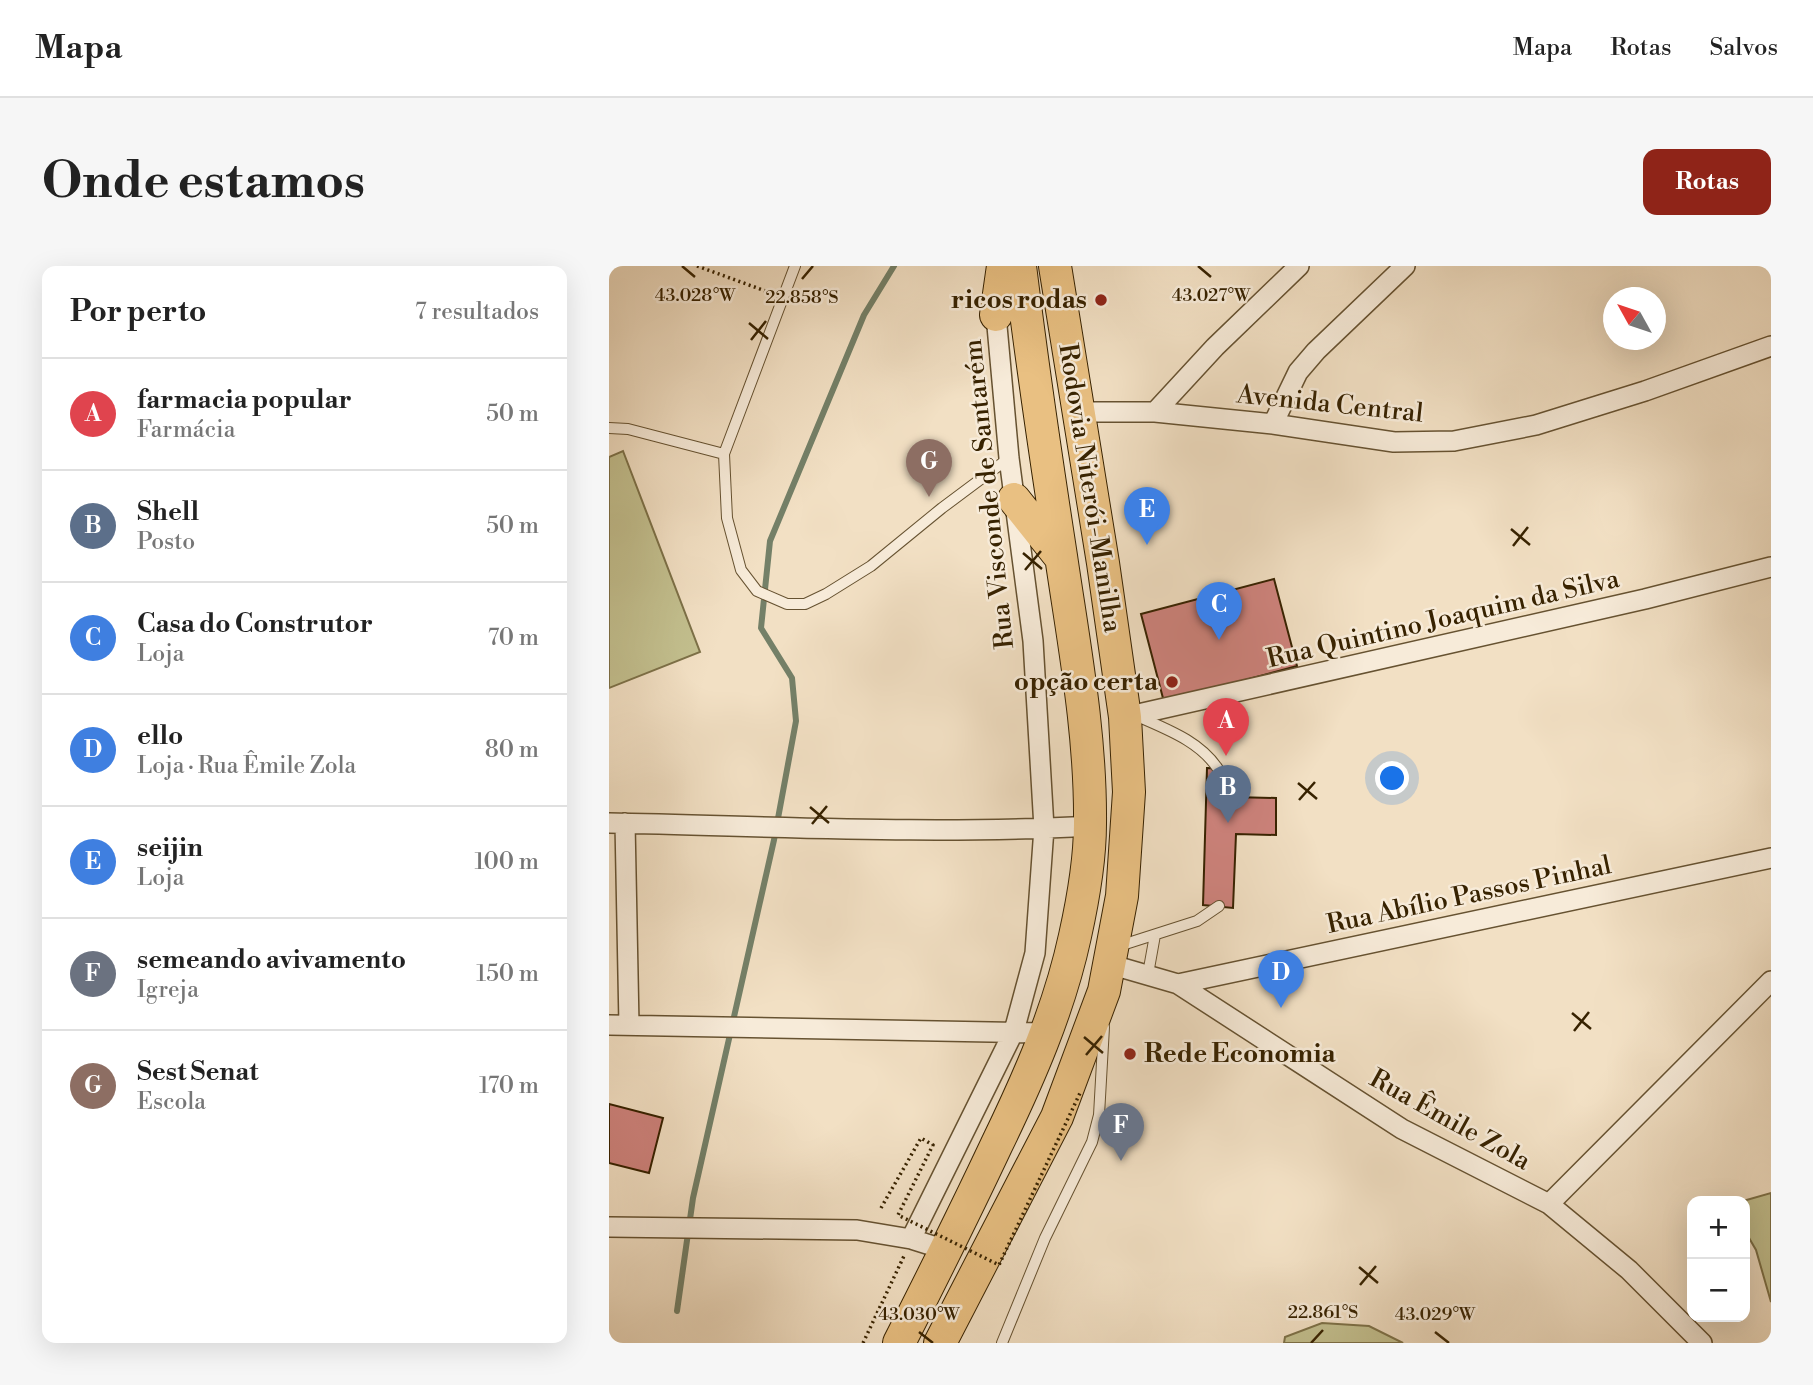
<!DOCTYPE html>
<html lang="pt">
<head>
<meta charset="utf-8">
<style>
	:root { --surface:#fff; --page:#f6f6f6; --text:#222; --muted:#767676; --line:#e0e0e0; --accent:#8f2418 }
	body { margin:0; font-family:"Libre Bodoni",serif; background:var(--page); color:var(--text) }
	.controls { position:absolute; right:21px; bottom:21px; display:grid; overflow:hidden; border-radius:14px; box-shadow:0 7px 28px #0002 }
	.controls button { width:63px; height:63px; display:grid; place-items:center; padding:0; border:0; border-bottom:2px solid var(--line); background:var(--surface); color:var(--text); font:35px sans-serif }
	.compass { position:absolute; left:994px; top:21px; width:63px; height:63px; border-radius:50%; background:var(--surface); box-shadow:0 7px 28px #0002; rotate:310deg }
	.you { position:absolute; left:784px; top:513px; width:24px; height:24px; margin:-18px; border:5px solid #fff; border-radius:50%; background:#1a73e8; box-shadow:0 0 0 10px #1a73e833 }
	.badge { display:grid; place-items:center; width:46px; height:46px; border-radius:50%; background:var(--accent); color:#fff; font-size:23px; font-weight:700 }
	.pin { position:absolute; translate:-50% -58px; filter:drop-shadow(0 2px 4px #0008) }
	.pin::after { content:''; position:absolute; top:37px; width:24px; height:21px; background:inherit; clip-path:polygon(0 0,100% 0,50% 100%) }
	.list { margin:0; padding:0; list-style:none }
	h2 { display:flex; justify-content:space-between; align-items:center; height:91px; margin:0; padding:0 28px; font-size:30px }
	h2 small { font-size:23px; font-weight:400; color:var(--muted) }
	.list li { display:grid; grid-template-columns:46px 1fr auto; gap:21px; align-items:center; box-sizing:border-box; height:112px; padding:0 28px; border-top:2px solid var(--line) }
	.list b { display:block; font-size:26px; white-space:nowrap }
	.list p { margin:0; font-size:23px; white-space:nowrap; color:var(--muted) }
	.list em { font-size:23px; font-style:normal; color:var(--muted) }
	.map { position:relative; flex:none; width:1162px; height:1077px; overflow:hidden; border-radius:14px }
	header { display:flex; align-items:center; gap:42px; box-sizing:border-box; height:98px; padding:0 35px; background:var(--surface); border-bottom:2px solid var(--line) }
	header strong { font-size:33px }
	nav { display:flex; gap:38px; margin-inline-start:auto; font-size:24px }
	.intro { display:flex; align-items:center; justify-content:space-between; box-sizing:border-box; height:168px; padding:0 42px }
	h1 { margin:0; font-size:49px }
	.button { padding:18px 32px; border-radius:14px; background:var(--accent); color:#fff; font-size:24px; font-weight:700 }
	main { display:flex; gap:42px; padding:0 42px }
	aside { flex:1; background:var(--surface); border-radius:14px; box-shadow:0 7px 28px #0002 }
	.map>svg:first-child { display:block }
</style>
</head>
<body>
<header>
<strong>Mapa</strong>
<nav><a>Mapa</a><a>Rotas</a><a>Salvos</a></nav>
</header>
<div class="intro"><h1>Onde estamos</h1><a class="button">Rotas</a></div>
<main>
<aside>
<h2>Por perto<small>7 resultados</small></h2>
<ul class="list">
<li><span class="badge" style="background:#e0444e">A</span><div><b>farmacia popular</b><p>Farmácia</p></div><em>50 m</em></li>
<li><span class="badge" style="background:#5c6f8a">B</span><div><b>Shell</b><p>Posto</p></div><em>50 m</em></li>
<li><span class="badge" style="background:#3f7fe0">C</span><div><b>Casa do Construtor</b><p>Loja</p></div><em>70 m</em></li>
<li><span class="badge" style="background:#3f7fe0">D</span><div><b>ello</b><p>Loja · Rua Êmile Zola</p></div><em>80 m</em></li>
<li><span class="badge" style="background:#3f7fe0">E</span><div><b>seijin</b><p>Loja</p></div><em>100 m</em></li>
<li><span class="badge" style="background:#6b7280">F</span><div><b>semeando avivamento</b><p>Igreja</p></div><em>150 m</em></li>
<li><span class="badge" style="background:#8d6e63">G</span><div><b>Sest Senat</b><p>Escola</p></div><em>170 m</em></li>
</ul>
</aside>
<div class="map">
<svg width="1162" height="1077" viewBox="0 0 1162 1077">
	<rect width="100%" height="100%" fill="#f2e0c4"/>
	<filter id="stains"><feTurbulence type="fractalNoise" baseFrequency=".00286" numOctaves="4"/><feColorMatrix values="0 0 0 0 .2 0 0 0 0 .09 0 0 0 0 .02 0 0 0 .5 -.17"/></filter>
	<radialGradient id="worn" r=".72"><stop offset=".6" stop-color="#630" stop-opacity="0"/><stop offset="1" stop-color="#630" stop-opacity=".3"/></radialGradient>
	<path fill="#c3c08f" stroke="#7d7148" stroke-width="2" d="M14 185 91 386 0 422V191Z
		M1162 927V1036L1147 984 1136 965V935H1134Z
		M713 1057 760 1060 794 1077H675L676 1071Z"/>
	<g fill="none" stroke-linecap="round" stroke-linejoin="round">
		<path stroke="#748068" stroke-width="6" d="M68 1045 84 932 165 574 187 455 183 412 152 362 161 275 255 49 285 0"/>
	</g>
	<path fill="#ce837d" stroke="#372200" stroke-width="2" d="M665 313 688 400 555 436 532 348Z
		M598 502 627 503 624 531 667 532V569L627 568 624 642 594 639Z
		M0 838 54 852 40 907 0 897Z"/>
	<g fill="none" stroke-linecap="round" stroke-linejoin="round">
		<g stroke="#665231" stroke-width="12">
			<path id="service" d="M186 0 115 188 118 252 132 304 148 325 178 338H196L217 328 262 300 333 242 400 192
				M0 162 19 163 115 188
				M528 450C557 463 591 475 609 503
				M510 680 588 655 610 640
				M539 708 546 669
				M393 1077 436 972 483 876 490 849 495 761"/>
		</g>
		<g stroke="#665231" stroke-width="22">
			<path id="minor" d="M470 146H546L664 158 785 176 845 175 927 159 1036 125 1162 80
				M546 146 606 81 690 0
				M664 158 689 106 707 85 796 0
				M516 451 1036 333 1162 301
				M0 557C160 560 321 569 481 560
				M16 557 20 759
				M500 698 569 718 793 863 940 938 1020 1004 1093 1077
				M569 718 1162 592
				M0 759 438 767
				M940 938 1162 715
				M0 961 248 964 302 973 337 984
				M302 973 405 765 426 687 435 562 424 375 400 192 387 49"/>
		</g>
		<g stroke="#372200" stroke-width="34">
			<path id="trunk" d="M387 49 394 0
				M405 233 452 292
				M290 1077C323 1012 356 946 387 880 420 812 450 744 466 670 474 634 481 594 481 558 482 468 465 379 452 290 437 193 423 97 411 0
				M331 1077 448 851 495 725 513 630 520 526 516 451 494 297 446 0"/>
		</g>
		<path stroke="#372200" stroke-width="3.5" stroke-dasharray="2 3.5" stroke-linecap="butt" d="M88 0 162 27
			M254 1077 295 990"/>
		<use href="#service" stroke="#f7ebd9" stroke-width="10"/>
		<use href="#minor" stroke="#f7ebd9" stroke-width="19"/>
		<use href="#trunk" stroke="#e9c082" stroke-width="32"/>
		<path stroke="#372200" stroke-width="3.5" stroke-dasharray="2 3.5" stroke-linecap="butt" d="M272 942 312 872 324 879 289 949 390 999 472 825"/>
	</g>
	<path fill="none" stroke="#372200" stroke-width="2.5" d="M73 0 86 11M589 0 602 11M193 13 204 0M140 57 159 73M142 74 157 55M902 263 921 279M904 280 919 261M414 287 433 303M416 304 432 285M689 517 708 533M690 534 706 516M201 541 220 557M203 558 218 540M963 747 982 763M965 765 980 746M475 771 494 787M477 789 493 770M750 1001 769 1017M751 1019 767 1000M310 1066 324 1077M826 1066 840 1077M702 1077 714 1064"/>
	<g fill="#8f2418" stroke="#f7ebd9" stroke-width="2.5">
		<circle cx="492" cy="34" r="7"/>
		<circle cx="563" cy="416" r="7"/>
		<circle cx="521" cy="788" r="7"/>
	</g>
	<g text-anchor="middle" dominant-baseline="central" stroke-width="5" stroke-linejoin="round" paint-order="stroke">
		<g font-size="26" font-weight="bold" fill="#372200" stroke="#f7ebd9" text-anchor="end">
			<text x="478" y="34">ricos rodas</text>
			<text x="549" y="416">opção certa</text>
			<text x="535" y="788" text-anchor="start">Rede Economia</text>
		</g>
		<g font-size="26" fill="#372200" stroke="#f7ebd9">
			<text transform="translate(721 138) rotate(6)">Avenida Central</text>
			<text transform="translate(481 222) rotate(81)">Rodovia Niterói-Manilha</text>
			<text transform="translate(380 228) rotate(-96)">Rua Visconde de Santarém</text>
			<text transform="translate(834 353) rotate(-13)">Rua Quintino Joaquim da Silva</text>
			<text transform="translate(860 629) rotate(-12)">Rua Abílio Passos Pinhal</text>
			<text transform="translate(841 854) rotate(29)">Rua Êmile Zola</text>
		</g>
	</g>
	<g font-size="18" text-anchor="middle" fill="#372200" stroke="#f7ebd9" stroke-width="5" stroke-linejoin="round" paint-order="stroke">
		<text x="602" y="35">43.027°W</text>
		<text x="86" y="35">43.028°W</text>
		<text x="193" y="37">22.858°S</text>
		<text x="714" y="1052">22.861°S</text>
		<text x="310" y="1054">43.030°W</text>
		<text x="826" y="1054">43.029°W</text>
	</g>
	<rect width="100%" height="100%" filter="url(#stains)"/>
	<rect width="100%" height="100%" fill="url(#worn)"/>
</svg>
<div class="controls">
<button>+</button>
<button>−</button>
</div>
<svg class="compass" viewBox="-18 -18 36 36"><path d="M0-13l5 13h-10z" fill="#e53935"/><path d="M0 13l5-13h-10z" fill="#767676"/></svg>
<div class="you"></div>
<div class="pin badge" style="left:617px;top:490px;background:#e0444e">A</div>
<div class="pin badge" style="left:619px;top:557px;background:#5c6f8a">B</div>
<div class="pin badge" style="left:610px;top:374px;background:#3f7fe0">C</div>
<div class="pin badge" style="left:672px;top:742px;background:#3f7fe0">D</div>
<div class="pin badge" style="left:538px;top:279px;background:#3f7fe0">E</div>
<div class="pin badge" style="left:512px;top:895px;background:#6b7280">F</div>
<div class="pin badge" style="left:320px;top:231px;background:#8d6e63">G</div>
</div>
</main>
</body>
</html>
